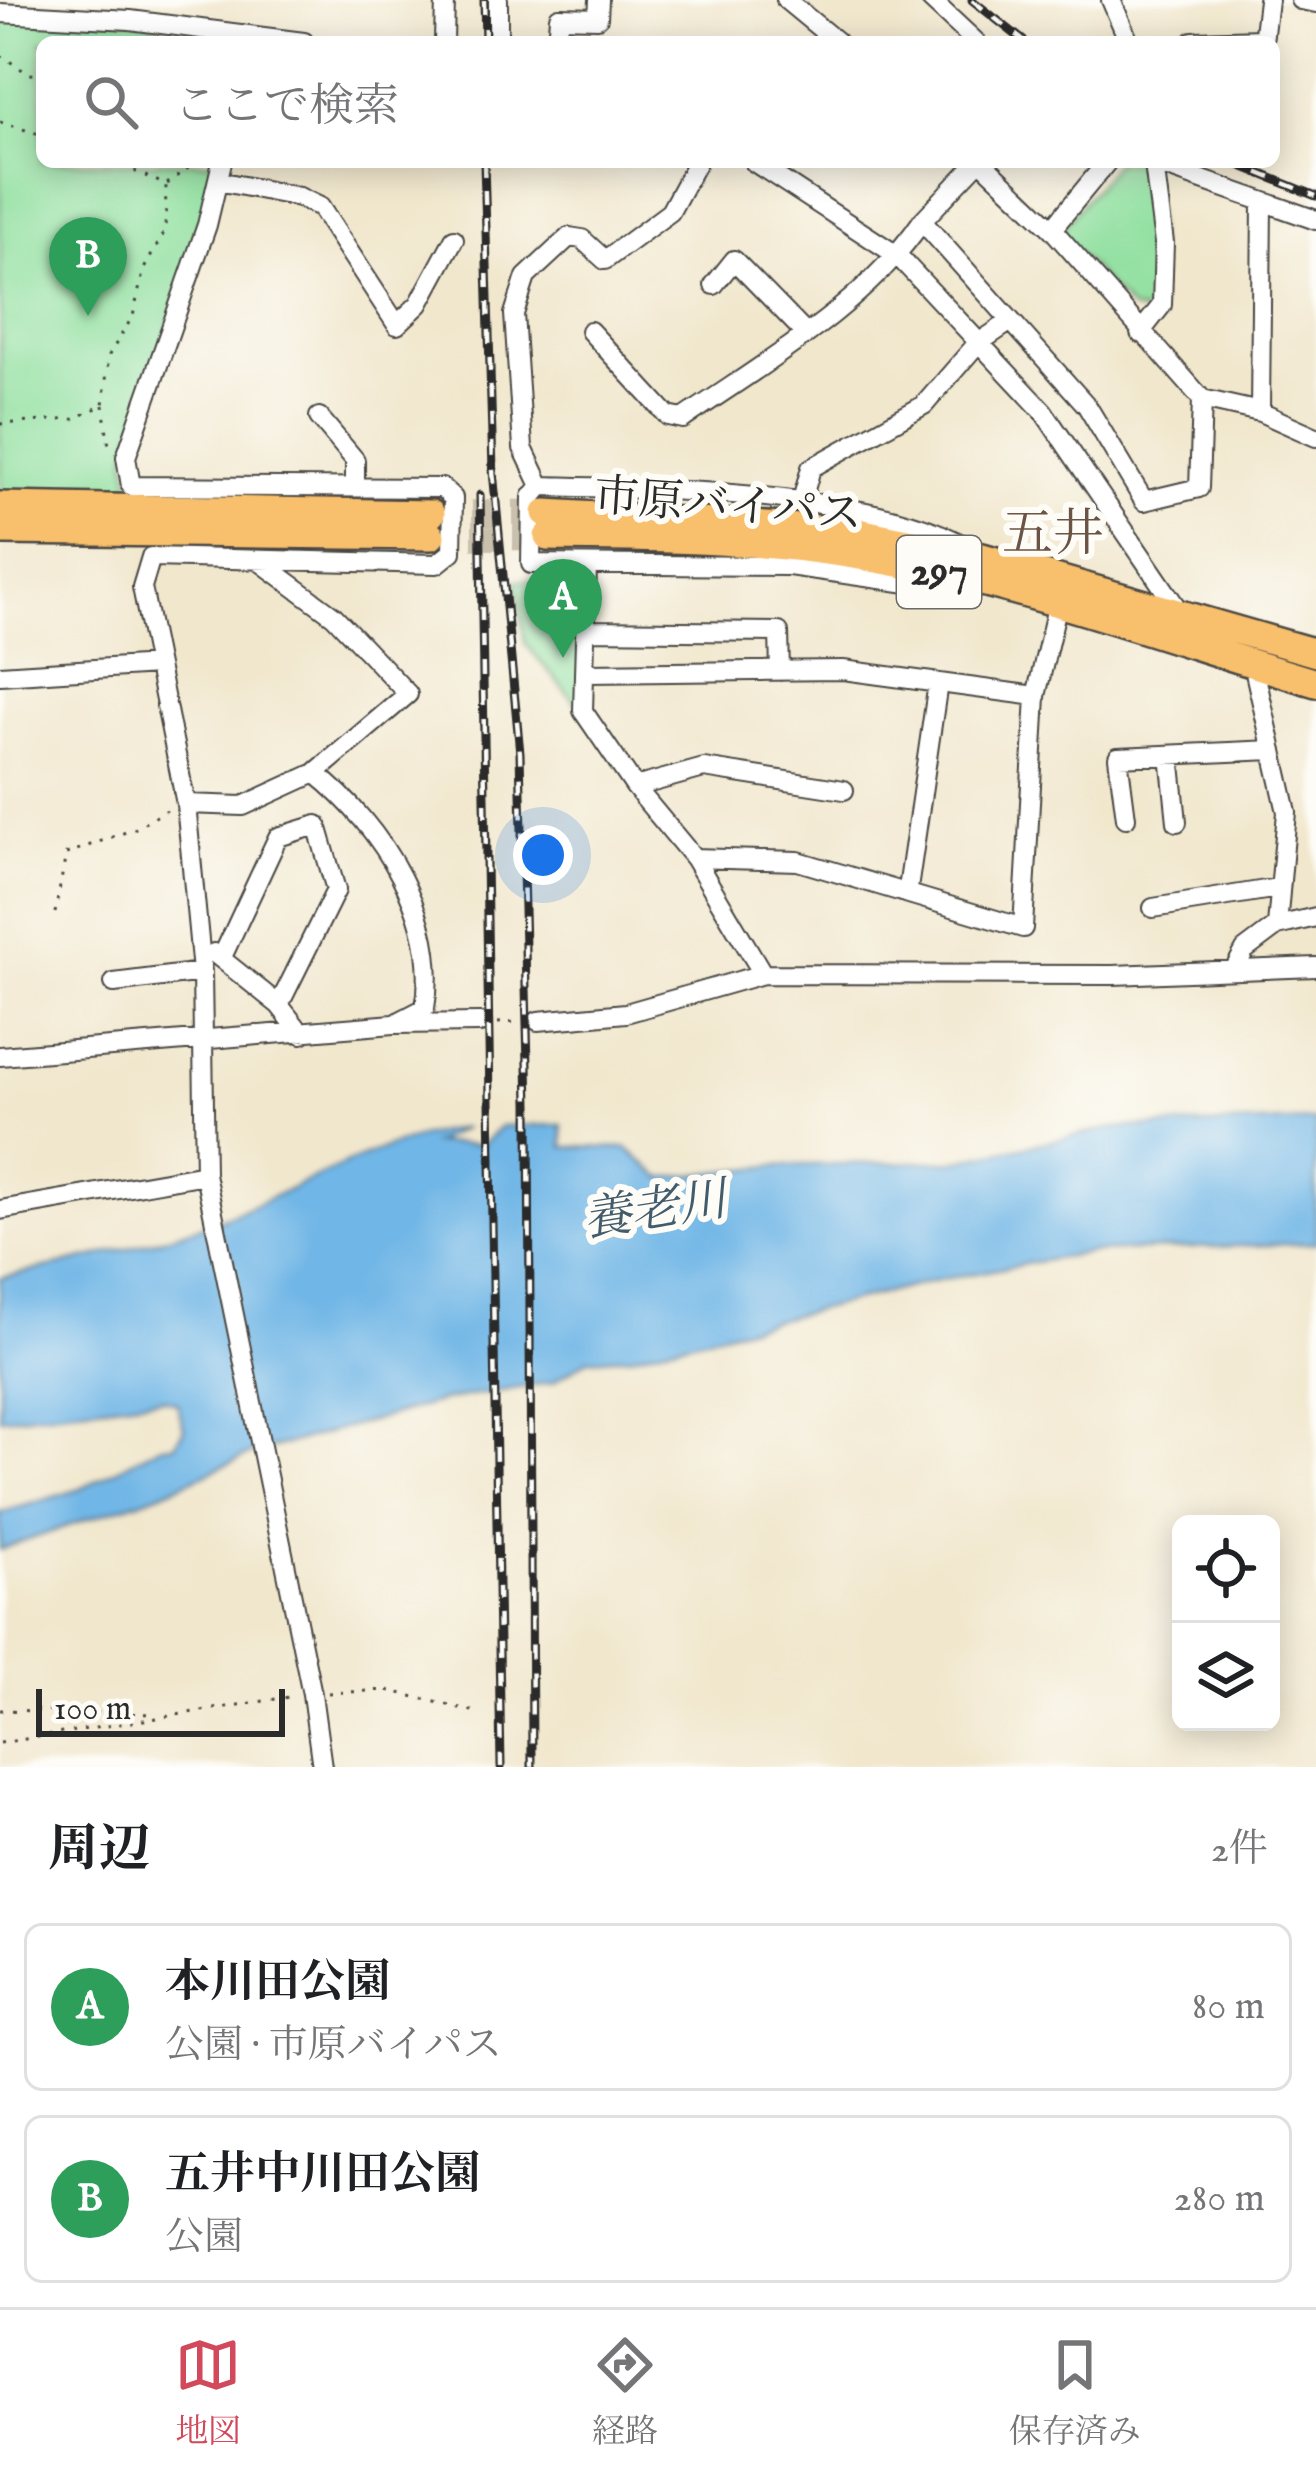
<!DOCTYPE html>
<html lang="ja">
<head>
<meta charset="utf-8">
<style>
	:root { --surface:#fff; --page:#f6f6f6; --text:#202124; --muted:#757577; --line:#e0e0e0; --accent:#d1495b }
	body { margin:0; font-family:"IM FELL English","Noto Serif JP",serif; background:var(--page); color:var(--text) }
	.controls { position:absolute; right:36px; bottom:36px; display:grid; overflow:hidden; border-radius:18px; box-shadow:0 6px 30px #0003 }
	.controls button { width:108px; height:108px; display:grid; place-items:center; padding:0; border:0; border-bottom:3px solid var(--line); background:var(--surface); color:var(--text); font:60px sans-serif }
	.scale { position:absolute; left:36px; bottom:30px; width:249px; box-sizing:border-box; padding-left:12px; border:6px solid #2b2b2b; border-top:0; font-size:33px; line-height:42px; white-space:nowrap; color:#2b2b2b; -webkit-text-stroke:9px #fdfcf7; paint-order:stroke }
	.you { position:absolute; left:543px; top:855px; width:42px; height:42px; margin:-30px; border:9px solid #fff; border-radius:50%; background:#1a73e8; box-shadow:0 0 0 18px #1a73e833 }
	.badge { display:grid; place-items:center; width:78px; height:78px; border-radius:50%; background:var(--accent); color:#fff; font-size:39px; font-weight:700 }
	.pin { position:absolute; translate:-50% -99px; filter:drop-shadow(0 3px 6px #0008) }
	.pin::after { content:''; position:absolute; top:63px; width:42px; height:36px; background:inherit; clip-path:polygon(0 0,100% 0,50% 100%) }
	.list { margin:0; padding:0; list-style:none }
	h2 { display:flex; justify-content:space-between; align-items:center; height:156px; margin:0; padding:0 48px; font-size:51px }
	h2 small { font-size:39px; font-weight:400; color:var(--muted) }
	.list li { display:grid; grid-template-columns:78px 1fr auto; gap:36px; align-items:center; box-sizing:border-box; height:168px; margin:0 24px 24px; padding:0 24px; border:3px solid var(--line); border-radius:18px }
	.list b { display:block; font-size:45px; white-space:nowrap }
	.list p { margin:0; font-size:39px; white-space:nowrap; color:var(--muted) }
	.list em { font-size:39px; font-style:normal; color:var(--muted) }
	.icon { flex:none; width:66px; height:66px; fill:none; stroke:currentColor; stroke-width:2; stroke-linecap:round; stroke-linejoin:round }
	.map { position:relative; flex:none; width:1316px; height:1767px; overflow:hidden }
	.search { position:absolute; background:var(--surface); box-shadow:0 6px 30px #0003; left:36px; right:36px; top:36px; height:132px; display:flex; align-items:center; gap:30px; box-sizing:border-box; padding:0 42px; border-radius:18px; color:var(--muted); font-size:45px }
	.sheet { height:540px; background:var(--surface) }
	nav { display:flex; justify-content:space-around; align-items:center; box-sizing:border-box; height:168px; border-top:3px solid var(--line); background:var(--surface); font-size:33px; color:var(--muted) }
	nav a { display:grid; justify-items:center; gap:6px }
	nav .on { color:var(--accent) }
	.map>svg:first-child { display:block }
</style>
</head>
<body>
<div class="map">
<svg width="1316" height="1767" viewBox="0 0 1316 1767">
	<rect width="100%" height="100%" fill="#fdfcf7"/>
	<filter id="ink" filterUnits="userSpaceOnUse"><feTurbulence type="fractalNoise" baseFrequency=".00833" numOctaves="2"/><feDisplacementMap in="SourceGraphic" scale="24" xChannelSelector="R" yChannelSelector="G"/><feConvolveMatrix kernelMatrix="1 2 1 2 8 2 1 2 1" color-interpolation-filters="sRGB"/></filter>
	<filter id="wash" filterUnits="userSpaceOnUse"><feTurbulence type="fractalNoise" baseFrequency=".004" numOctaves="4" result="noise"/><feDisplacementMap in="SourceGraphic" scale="48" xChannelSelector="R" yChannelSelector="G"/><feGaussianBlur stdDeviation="2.7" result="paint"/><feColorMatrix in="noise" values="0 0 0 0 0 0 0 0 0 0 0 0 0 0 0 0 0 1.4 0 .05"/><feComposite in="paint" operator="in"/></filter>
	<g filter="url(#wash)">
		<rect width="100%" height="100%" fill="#f1e7cd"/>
		<path fill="#8edf9e" stroke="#5c8564" stroke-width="3" d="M0 13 130 20 234 42H42V162H222L126 457 131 486 127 509 0 506Z
			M1116 162H1136C1161 185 1161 283 1145 313L1131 310 1063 237 1065 225Z
			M516 581H587L583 711 525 643Z"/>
		<path fill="#6fb6e6" stroke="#4d7088" stroke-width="3" d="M1316 1121V1243L1091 1252 938 1280 628 1356 588 1359 553 1382 442 1401 251 1454 159 1494 0 1550V1513L81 1489 160 1446 174 1445 184 1429 177 1403 162 1398 0 1418V1278C80 1261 164 1242 240 1211 316 1180 382 1139 464 1128L434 1143 481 1145 502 1126 562 1125 564 1147 627 1148 662 1178 773 1166 955 1161 1113 1128Z"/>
	</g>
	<g filter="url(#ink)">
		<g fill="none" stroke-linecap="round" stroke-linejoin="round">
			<path stroke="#c9c1ad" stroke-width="27" stroke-dasharray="27 14" stroke-linecap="butt" d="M431 514 546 513
				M431 536 548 537"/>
			<g stroke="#494743" stroke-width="22">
				<path id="minor" d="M498 0V42
					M786 0 837 42
					M931 0 976 42
					M1111 0 1129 42
					M1300 0 1316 3
					M0 13 130 20 304 42
					M1193 41 1262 39
					M444 42 445 0
					M557 42 559 17 598 18 599 0
					M1263 42 1268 0
					M222 162 207 225 126 457 131 486 442 488 453 498 452 552 437 564 151 557 142 587 186 804 202 972 205 1174 312 1694 322 1767
					M754 162 898 256 1043 411 1181 614
					M978 162 922 221 1087 406 1144 501 1199 488 1202 399
					M982 162 1052 229 1202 399 1260 412 1316 437
					M1151 162 1316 220
					M218 181 299 197 320 207 397 325 419 304 454 239
					M1052 229 1107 162
					M714 285 734 260 806 334
					M590 331 668 416 683 419C767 361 864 306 922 221
					M1140 333 1162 305 1164 243 1154 164
					M1260 412 1262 202
					M319 417 355 460V483
					M541 486 532 497 531 564 789 566 929 586 954 582
					M541 486 523 448 514 314 526 277 569 237 582 239 605 260 670 212 697 162
					M541 486C653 489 876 491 968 548
					M801 504 811 468 924 405 977 344 1011 321
					M587 566 583 711 635 787 694 858 763 974
					M587 630 779 632 780 671
					M587 673 843 670 1036 696
					M0 675 157 665
					M1170 755 1177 822
					M315 773C382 826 441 919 425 1008L400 1021
					M635 787 704 768 844 790
					M186 804 243 806 315 773 408 694 334 616 258 560
					M1126 818 1118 757 1273 750
					M694 858 798 861 1023 928 1036 696 1058 603
					M908 889 938 683
					M1153 908 1278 888
					M1277 926 1316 917
					M214 953 279 1005 302 1034
					M223 955 278 837 317 825 336 890 279 1005
					M1235 968 1245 950 1277 926 1287 812 1253 664
					M114 983 202 972
					M538 1021 626 1013 763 974 1113 975 1316 967
					M0 1056 394 1024 480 1023
					M0 1210 205 1174"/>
			</g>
			<g stroke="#494743" stroke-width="32">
				<path id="highway" d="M0 506 431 514
					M546 513 853 531 982 557 1316 653
					M0 531 431 536
					M548 537C645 538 743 538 840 553 1003 577 1158 636 1316 683"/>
			</g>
			<path stroke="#494743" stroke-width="3" stroke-dasharray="3 9" stroke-linecap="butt" d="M121 41 130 42
				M0 55 29 74 42 75
				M0 122 42 135
				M167 184 196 162
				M103 405 109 446
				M0 424 74 419 103 405 109 355 133 316 144 269 165 231 166 185 136 172 131 162
				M55 913 66 854 134 829 167 810
				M498 1023 518 1022
				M328 1693 387 1690 480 1713
				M0 1710 154 1714
				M0 1743 295 1696"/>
			<use href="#minor" stroke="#fff" stroke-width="18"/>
			<use href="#highway" stroke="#f8bf6c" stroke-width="27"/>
			<g stroke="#2b2b2b" stroke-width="9">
				<path id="rail" d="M484 0 485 42
					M972 0 1025 42
					M484 162 493 471 520 753 529 1104 532 1767
					M1232 162 1316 196
					M480 495 501 1767"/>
			</g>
			<use href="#rail" stroke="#fdfcf7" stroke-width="4.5" stroke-dasharray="14" stroke-linecap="butt"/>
		</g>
	</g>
	<g text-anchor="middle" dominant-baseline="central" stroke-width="12" stroke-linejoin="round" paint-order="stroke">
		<rect fill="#fdfcf7" stroke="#6a6a68" stroke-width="3" x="897" y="536" width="84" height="72" rx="9"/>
		<g font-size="42" font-weight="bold" fill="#2b2b2b">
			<text x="939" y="572">297</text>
		</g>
		<g font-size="45" fill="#2b2b2b" stroke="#fdfcf7">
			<text transform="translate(728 507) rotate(4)">市原バイパス</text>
		</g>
		<g font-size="48" font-style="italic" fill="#435c6c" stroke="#fdfcf7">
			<text transform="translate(655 1212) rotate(-9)">養老川</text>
		</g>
		<g font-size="51" fill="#6b5445" stroke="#fdfcf7">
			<text x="1053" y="536">五井</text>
		</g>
	</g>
</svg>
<div class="controls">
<button><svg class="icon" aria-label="locate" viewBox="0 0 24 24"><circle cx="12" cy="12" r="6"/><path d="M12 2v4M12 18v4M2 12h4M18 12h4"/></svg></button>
<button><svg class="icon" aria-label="layers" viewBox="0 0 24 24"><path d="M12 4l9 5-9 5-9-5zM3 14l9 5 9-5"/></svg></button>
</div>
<div class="scale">100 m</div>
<div class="you"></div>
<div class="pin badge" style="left:563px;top:658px;background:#2e9e5b">A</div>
<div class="pin badge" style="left:88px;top:316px;background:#2e9e5b">B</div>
<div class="search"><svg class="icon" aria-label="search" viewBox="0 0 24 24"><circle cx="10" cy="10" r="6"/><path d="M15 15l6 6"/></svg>ここで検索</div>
</div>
<section class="sheet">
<h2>周辺<small>2件</small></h2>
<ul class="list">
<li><span class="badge" style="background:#2e9e5b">A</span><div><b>本川田公園</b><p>公園 · 市原バイパス</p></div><em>80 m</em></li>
<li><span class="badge" style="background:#2e9e5b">B</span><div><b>五井中川田公園</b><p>公園</p></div><em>280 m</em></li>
</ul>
</section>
<nav>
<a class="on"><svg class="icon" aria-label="map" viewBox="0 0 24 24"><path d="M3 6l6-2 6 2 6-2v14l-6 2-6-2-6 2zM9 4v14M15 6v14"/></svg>地図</a>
<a><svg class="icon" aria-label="directions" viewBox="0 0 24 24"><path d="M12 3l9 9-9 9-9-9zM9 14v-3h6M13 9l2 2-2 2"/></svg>経路</a>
<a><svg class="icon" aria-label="saved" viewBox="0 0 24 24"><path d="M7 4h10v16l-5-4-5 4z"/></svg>保存済み</a>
</nav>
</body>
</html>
